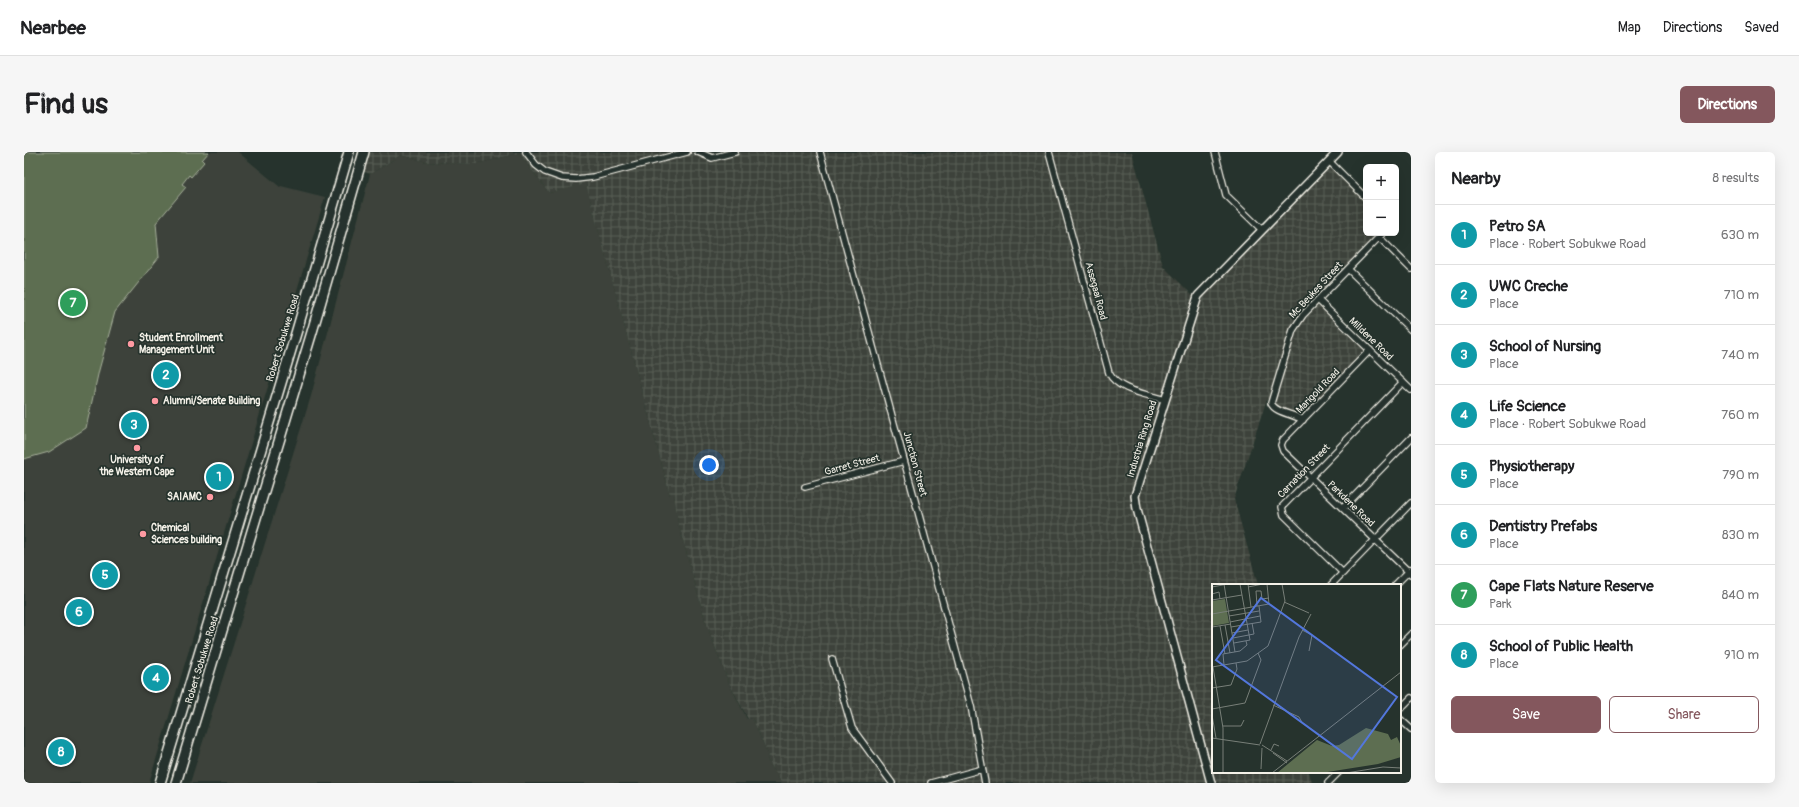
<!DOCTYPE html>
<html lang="en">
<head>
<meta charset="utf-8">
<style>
	:root { --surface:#fff; --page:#f6f6f6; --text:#202124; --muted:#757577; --line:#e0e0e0; --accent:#84575d }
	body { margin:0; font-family:Pangolin,sans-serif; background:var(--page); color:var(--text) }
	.controls { position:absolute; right:12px; top:12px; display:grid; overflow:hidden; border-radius:6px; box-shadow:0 4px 16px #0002 }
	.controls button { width:36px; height:36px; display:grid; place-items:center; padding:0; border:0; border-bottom:1px solid var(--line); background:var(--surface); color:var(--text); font:20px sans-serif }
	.you { position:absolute; left:685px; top:313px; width:14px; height:14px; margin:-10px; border:3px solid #fff; border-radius:50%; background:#1a73e8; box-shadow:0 0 0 6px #1a73e833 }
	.badge { display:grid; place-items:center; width:26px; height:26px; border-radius:50%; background:var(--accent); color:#fff; font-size:13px; font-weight:700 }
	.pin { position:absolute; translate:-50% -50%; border:2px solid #fff; box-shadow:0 1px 4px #0006 }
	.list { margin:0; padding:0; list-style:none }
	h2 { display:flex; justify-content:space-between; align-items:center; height:52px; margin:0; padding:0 16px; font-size:17px }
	h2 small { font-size:13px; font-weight:400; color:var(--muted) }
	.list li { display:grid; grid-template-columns:26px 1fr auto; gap:12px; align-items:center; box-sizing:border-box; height:60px; padding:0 16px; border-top:1px solid var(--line) }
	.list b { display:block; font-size:15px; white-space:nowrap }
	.list p { margin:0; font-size:13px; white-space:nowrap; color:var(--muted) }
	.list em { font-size:13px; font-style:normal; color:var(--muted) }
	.actions { display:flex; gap:8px; padding:12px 16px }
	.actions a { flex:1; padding:9px 0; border:1px solid var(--accent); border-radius:6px; text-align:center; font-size:14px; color:var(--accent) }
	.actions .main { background:var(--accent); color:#fff }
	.map { position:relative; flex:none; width:1387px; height:631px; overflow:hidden; border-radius:6px }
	header { display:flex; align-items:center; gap:24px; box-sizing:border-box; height:56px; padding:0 20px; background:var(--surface); border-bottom:1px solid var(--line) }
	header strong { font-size:19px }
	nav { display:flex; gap:22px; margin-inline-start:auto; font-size:14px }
	.intro { display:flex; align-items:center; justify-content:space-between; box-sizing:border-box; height:96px; padding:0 24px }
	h1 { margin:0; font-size:28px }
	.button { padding:10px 18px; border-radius:6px; background:var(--accent); color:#fff; font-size:14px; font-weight:700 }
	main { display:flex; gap:24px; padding:0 24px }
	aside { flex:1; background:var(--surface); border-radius:6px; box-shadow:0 4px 16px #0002 }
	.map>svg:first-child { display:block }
</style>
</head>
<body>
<header>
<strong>Nearbee</strong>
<nav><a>Map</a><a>Directions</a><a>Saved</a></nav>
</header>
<div class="intro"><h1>Find us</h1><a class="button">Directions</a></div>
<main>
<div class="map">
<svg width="1387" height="631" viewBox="0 0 1387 631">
	<defs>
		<pattern id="industrial-grid" width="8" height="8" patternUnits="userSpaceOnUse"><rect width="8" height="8" fill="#3c433a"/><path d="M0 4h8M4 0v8" fill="none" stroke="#595f56"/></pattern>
	</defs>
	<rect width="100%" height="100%" fill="#26332d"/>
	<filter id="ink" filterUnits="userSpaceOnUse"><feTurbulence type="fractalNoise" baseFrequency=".025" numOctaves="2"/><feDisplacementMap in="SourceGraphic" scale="8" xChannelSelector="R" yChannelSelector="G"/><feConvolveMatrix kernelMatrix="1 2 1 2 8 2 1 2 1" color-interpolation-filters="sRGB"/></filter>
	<g filter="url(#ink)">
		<path fill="#3c433a" d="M0 0H214L256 35 257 34 301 45 125 631H0Z
			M495 1 525 41 562 31 646 343 650 342 654 370 682 471 705 531 723 567 728 566 744 602 743 607 758 631H166L287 244 346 22 377 3 403 10 452 12Z"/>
		<path fill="url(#industrial-grid)" d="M341 0H1108L1139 114 1172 147 1304 9 1342 47V81H1359L1294 147 1347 198 1279 268 1251 257 1247 248 1243 247 1210 347 1234 433H1189V620H1285L1288 631H758L743 607 744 602 728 566 724 567 705 531 682 471 654 370 650 343H646L562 32 525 41 495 1 452 12 403 10 377 3 346 22 336 18Z"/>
		<path fill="#5d6e51" stroke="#a8b09c" d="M0 0H185L178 8 180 10 167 25 165 23 158 32 162 35 132 71 135 105 91 160 75 218 62 276 25 300 0 307Z"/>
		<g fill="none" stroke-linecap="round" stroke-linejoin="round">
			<g stroke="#f4f1e8" stroke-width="8">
				<path id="minor" d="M502 0 512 13 521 20 538 26 552 27 569 25 663 0
					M674 0 688 6 711 0
					M796 0 947 554 961 631
					M1025 0 1085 221C1094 239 1123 242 1141 248
					M1191 0 1202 43 1238 78
					M1305 9 1342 46
					M1355 85 1387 117
					M1324 117 1387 178
					M1294 148 1387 238
					M1346 198 1259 288 1257 293 1259 299 1387 422
					M1279 268C1270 262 1251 261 1247 251L1269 178 1279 163 1359 81
					M781 335 880 309
					M1319 356 1387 286
					M1319 421 1260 363 1258 355 1379 230
					M1307 433 1387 351
					M1371 433 1387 417
					M1376 493 1387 482
					M808 507 828 576 868 631
					M1376 557 1387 546
					M1376 567 1387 577
					M907 631 958 617
					M1304 631 1315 620"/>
			</g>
			<g stroke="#f4f1e8" stroke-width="10">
				<path id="tertiary" d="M1187 631 1113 357 1111 344 1174 144 1314 0"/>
			</g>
			<g stroke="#f4f1e8" stroke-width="12">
				<path id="primary" d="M136 631 273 178 325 0
					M152 631 288 180 340 0"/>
			</g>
			<use href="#minor" stroke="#26332d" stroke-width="5.5"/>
			<use href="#tertiary" stroke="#26332d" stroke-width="7"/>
			<use href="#primary" stroke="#26332d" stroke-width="9"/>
		</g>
	</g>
	<g fill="#ff9aa2" stroke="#26332d" stroke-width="1.5">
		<circle cx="107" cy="192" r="4"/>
		<circle cx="131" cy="249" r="4"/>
		<circle cx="113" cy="296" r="4"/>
		<circle cx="186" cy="345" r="4"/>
		<circle cx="119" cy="382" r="4"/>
	</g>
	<g text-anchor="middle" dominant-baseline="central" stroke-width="3.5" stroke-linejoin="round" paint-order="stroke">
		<g font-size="10" fill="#f4f1e8" stroke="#26332d">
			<text transform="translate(1292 138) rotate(-47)">Mc Beukes Street</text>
			<text transform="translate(1072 139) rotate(75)">Assegaai Road</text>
			<text transform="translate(259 186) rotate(-73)">Robert Sobukwe Road</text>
			<text transform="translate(1347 187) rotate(44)">Milldene Road</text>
			<text transform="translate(1294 239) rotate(-46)">Marigold Road</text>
			<text transform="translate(1118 287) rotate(-73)">Industria Ring Road</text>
			<text transform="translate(891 312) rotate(75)">Junction Street</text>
			<text transform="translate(828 313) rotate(-15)">Garret Street</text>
			<text transform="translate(1280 319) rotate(-46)">Carnation Street</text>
			<text transform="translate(1327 352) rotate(44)">Parkdene Road</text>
			<text transform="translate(178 508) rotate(-73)">Robert Sobukwe Road</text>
		</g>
		<g font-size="10" font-weight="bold" fill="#f4f1e8" stroke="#26332d" text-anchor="start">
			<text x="115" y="186">Student Enrollment<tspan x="115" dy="12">Management Unit</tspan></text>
			<text x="139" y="249">Alumni/Senate Building</text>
			<text x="113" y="308" text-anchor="middle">University of<tspan x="113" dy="12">the Western Cape</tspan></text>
			<text x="178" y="345" text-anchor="end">SAIAMC</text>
			<text x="127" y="376">Chemical<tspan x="127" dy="12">Sciences building</tspan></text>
		</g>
	</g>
	<g transform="translate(1188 432)">
		<rect width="189" height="189" fill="#26332d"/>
		<path d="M13 15 17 39 0 42V17ZM154 144 176 150 179 156 185 153 189 162V173L166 180 109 189H65L105 156 120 162 127 161Z" fill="#5d6e51"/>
		<path fill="none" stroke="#787f78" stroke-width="1" d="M12 0 23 68M36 0 39 23M0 3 16 0M36 3 51 0M0 10 7 8 8 15M0 16 30 11M72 18 97 29M45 22 44 7H49L50 15 57 14M0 30 57 20 55 0M17 32 47 27M18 38 48 32M13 41 18 69M8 42 13 70M0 43 19 40M19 43 49 38 47 22M90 46 100 51 97 67M20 49 36 46M21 54 42 50 40 39M22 59 38 56 28 0M12 81 11 70 28 67 35 61 34 57M0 83 35 77 56 62 73 17 70 0M1 83 11 144V189M0 104 19 101 25 85 24 79M61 121 87 133 91 140M0 125 33 119 49 76 46 69M0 131 4 154M11 142H29L32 136M0 154 48 161M48 160 87 53 99 30M50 161 75 177M59 166 62 160 67 162M61 169 75 179M49 185 50 164M60 189 189 88M134 189 171 183 189 184"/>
		<path fill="#5377dc" fill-opacity="0.15" stroke="#5377dc" stroke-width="2" d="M49 14 185 113 140 175 4 76Z"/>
		<rect width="189" height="189" fill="none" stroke="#f4f1e8" stroke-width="2"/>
	</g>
</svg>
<div class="controls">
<button>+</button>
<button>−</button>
</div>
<div class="you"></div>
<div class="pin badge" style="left:195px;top:325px;background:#0f9aa8">1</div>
<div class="pin badge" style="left:142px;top:223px;background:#0f9aa8">2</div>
<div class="pin badge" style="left:110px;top:273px;background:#0f9aa8">3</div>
<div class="pin badge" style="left:132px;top:526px;background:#0f9aa8">4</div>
<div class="pin badge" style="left:81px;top:423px;background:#0f9aa8">5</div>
<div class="pin badge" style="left:55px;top:460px;background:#0f9aa8">6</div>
<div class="pin badge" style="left:49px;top:151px;background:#2e9e5b">7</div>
<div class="pin badge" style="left:37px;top:600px;background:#0f9aa8">8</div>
</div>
<aside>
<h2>Nearby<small>8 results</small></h2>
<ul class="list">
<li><span class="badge" style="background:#0f9aa8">1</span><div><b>Petro SA</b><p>Place · Robert Sobukwe Road</p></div><em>630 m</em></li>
<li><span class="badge" style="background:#0f9aa8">2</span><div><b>UWC Creche</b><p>Place</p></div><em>710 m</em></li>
<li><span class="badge" style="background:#0f9aa8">3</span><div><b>School of Nursing</b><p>Place</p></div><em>740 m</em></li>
<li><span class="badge" style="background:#0f9aa8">4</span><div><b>Life Science</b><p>Place · Robert Sobukwe Road</p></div><em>760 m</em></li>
<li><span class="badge" style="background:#0f9aa8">5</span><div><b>Physiotherapy</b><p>Place</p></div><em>790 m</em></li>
<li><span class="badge" style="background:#0f9aa8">6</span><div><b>Dentistry Prefabs</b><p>Place</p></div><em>830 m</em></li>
<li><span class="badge" style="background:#2e9e5b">7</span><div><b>Cape Flats Nature Reserve</b><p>Park</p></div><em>840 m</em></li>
<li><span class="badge" style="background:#0f9aa8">8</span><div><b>School of Public Health</b><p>Place</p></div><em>910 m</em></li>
</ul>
<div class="actions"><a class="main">Save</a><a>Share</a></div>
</aside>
</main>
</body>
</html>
